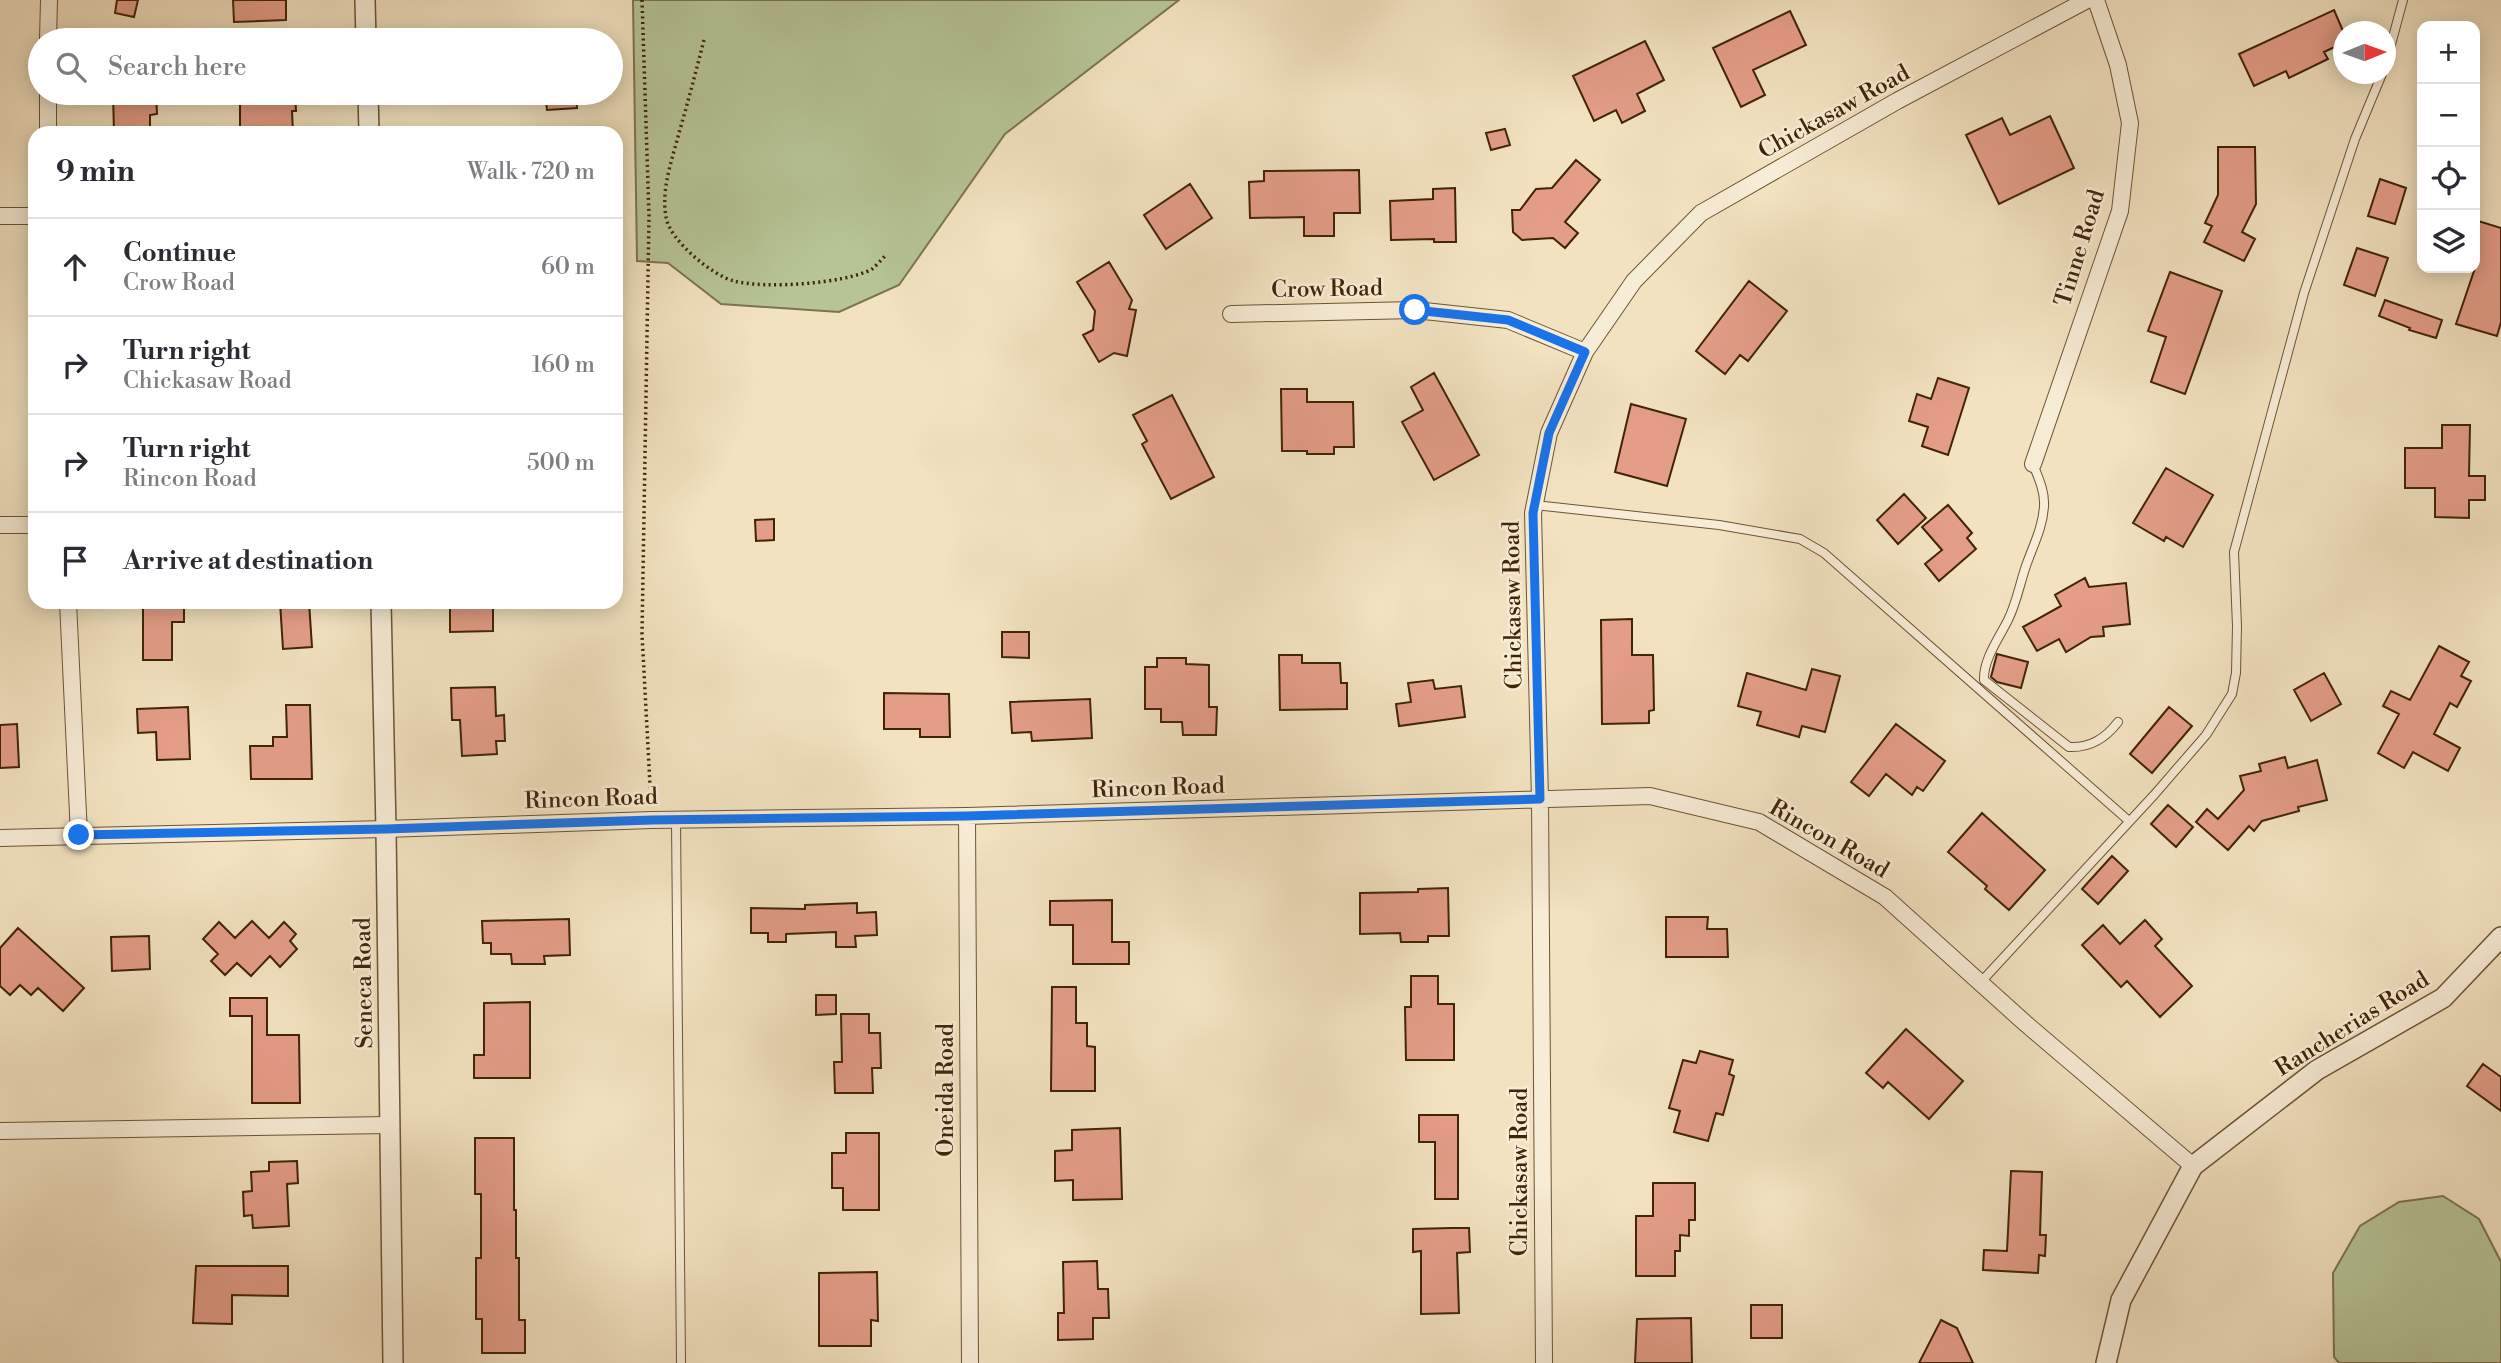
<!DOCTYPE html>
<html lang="en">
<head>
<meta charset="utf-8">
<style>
	:root { --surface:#fff; --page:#f7f7f7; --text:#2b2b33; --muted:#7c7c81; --line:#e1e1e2 }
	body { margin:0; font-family:"Libre Bodoni",serif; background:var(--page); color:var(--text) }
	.controls { position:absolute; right:21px; top:21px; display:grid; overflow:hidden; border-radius:14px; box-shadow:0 4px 18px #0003 }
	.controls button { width:63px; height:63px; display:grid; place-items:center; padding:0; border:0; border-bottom:2px solid var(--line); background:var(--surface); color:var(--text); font:35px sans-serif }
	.compass { position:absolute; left:2333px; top:21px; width:63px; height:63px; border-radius:50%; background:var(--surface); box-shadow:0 4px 18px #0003; rotate:89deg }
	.stop { position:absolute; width:21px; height:21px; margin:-16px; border:5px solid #1a73e8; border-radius:50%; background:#fff }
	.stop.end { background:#1a73e8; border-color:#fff; box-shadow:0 2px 7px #0008 }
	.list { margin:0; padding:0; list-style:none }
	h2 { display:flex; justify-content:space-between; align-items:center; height:91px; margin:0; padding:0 28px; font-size:30px }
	h2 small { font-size:23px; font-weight:400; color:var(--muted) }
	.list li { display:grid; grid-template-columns:46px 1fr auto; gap:21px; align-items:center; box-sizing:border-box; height:98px; padding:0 28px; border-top:2px solid var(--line) }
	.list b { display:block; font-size:26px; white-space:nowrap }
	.list p { margin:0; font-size:23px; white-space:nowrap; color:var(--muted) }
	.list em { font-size:23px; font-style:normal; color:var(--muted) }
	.icon { flex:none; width:38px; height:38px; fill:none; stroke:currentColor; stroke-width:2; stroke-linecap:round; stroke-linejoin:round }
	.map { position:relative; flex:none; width:2501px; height:1363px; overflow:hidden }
	.search { position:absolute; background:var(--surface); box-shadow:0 4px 18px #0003; left:28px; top:28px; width:595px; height:77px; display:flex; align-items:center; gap:18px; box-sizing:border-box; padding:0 24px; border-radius:38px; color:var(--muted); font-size:26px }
	.panel { position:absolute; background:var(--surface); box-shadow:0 4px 18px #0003; left:28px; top:126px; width:595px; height:483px; border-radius:21px }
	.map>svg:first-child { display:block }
</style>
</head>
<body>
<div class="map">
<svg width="2501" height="1363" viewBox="0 0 2501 1363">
	<rect width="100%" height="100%" fill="#f2e2c0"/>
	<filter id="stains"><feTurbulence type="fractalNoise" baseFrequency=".00286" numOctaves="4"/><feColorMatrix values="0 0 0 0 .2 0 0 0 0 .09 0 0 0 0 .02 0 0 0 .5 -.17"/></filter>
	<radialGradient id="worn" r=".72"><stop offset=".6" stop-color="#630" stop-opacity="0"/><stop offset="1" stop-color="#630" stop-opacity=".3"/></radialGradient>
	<path fill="#b6c496" stroke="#7c744e" stroke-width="2" d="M633 0H1179L1005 134 899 285 839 312 721 304 668 263 637 261Z
		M2443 1196 2479 1219 2501 1262V1363H2339L2334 1357 2333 1273 2360 1226 2399 1202Z"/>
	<path fill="#e49d87" stroke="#412406" stroke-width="2" d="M117 0H138L134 17 115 13Z
		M233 0H286V20L234 22Z
		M2334 10 2343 31V43L2324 52 2328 59 2289 78 2286 71 2254 86 2239 54Z
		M1790 11 1806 45 1753 70 1765 95 1741 107 1713 48Z
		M1645 41 1664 80 1637 94 1645 111 1622 123 1616 110 1594 121 1573 76Z
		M113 93H156L157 114 150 115V133H114Z
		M247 93H295L296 111H292L293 133H240V103H247Z
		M545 93H576L577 108 547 110Z
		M2050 116 2074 168 1999 204 1966 135 2002 118 2010 135Z
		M1505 129 1510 145 1491 150 1486 133Z
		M2218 147H2255L2256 204 2242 232 2255 239 2244 261 2204 242 2212 226 2205 223 2218 195Z
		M1576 160 1600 180 1565 222 1578 233 1565 248 1553 238 1522 240 1513 232 1512 210H1520L1536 189 1552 188Z
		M1359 170 1360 213H1334V236H1304V217L1250 218 1249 182 1264 181V171Z
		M2380 179 2406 188 2395 224 2368 216Z
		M1190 184 1212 218 1166 249 1144 215Z
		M1455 188 1456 242H1434V239L1391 240 1390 201 1433 199V189Z
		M2475 220 2501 228V322L2497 336 2456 324 2475 268Z
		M2357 248 2388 258 2375 296 2344 285Z
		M1109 262 1132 300 1129 309 1136 310 1127 356 1114 353 1099 362 1083 335 1093 330 1095 311 1077 282Z
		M2170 272 2222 291 2185 394 2151 382 2166 337 2148 331Z
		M1749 281 1787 311 1748 361 1740 355 1725 374 1696 351Z
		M2385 300 2442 320 2436 338 2409 330 2410 328 2379 316Z
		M1434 373 1479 455 1434 480 1402 422 1423 410 1411 387Z
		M1938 378 1969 388 1948 455 1922 446 1928 427 1909 421 1917 394 1931 399Z
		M1281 389H1307V402H1353L1354 447H1334V454H1307V451H1282Z
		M1172 395 1214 477 1171 499 1142 444 1147 441 1133 415Z
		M1631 404 1686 419 1667 486 1615 472Z
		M2442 425H2470L2469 476H2485V500H2469V518L2435 517V488H2405V448H2442Z
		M2166 468 2213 495 2183 547 2166 537 2164 541 2133 523Z
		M1904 494 1926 518 1898 544 1877 520Z
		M1948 505 1972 533 1967 538 1976 549 1939 581 1925 564 1942 550 1922 527Z
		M774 519V540L756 541 755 520Z
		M2085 578 2089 587 2126 583 2130 624 2103 627 2104 636 2091 637 2066 652 2059 639 2037 651 2023 627 2061 606 2055 595Z
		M143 602H184V622H172V660H143Z
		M280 602H309L312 647 283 649Z
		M450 602H493V631L450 632Z
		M1632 619V655H1653L1654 710 1649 711V723L1602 724 1601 620Z
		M1002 632H1029V658L1002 657Z
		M2439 646 2469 662 2461 676 2471 681 2457 707 2450 703 2434 734 2460 748 2448 771 2413 752 2404 768 2378 753 2399 714 2383 706 2391 691 2410 700Z
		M1997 654 2028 662 2021 688 1997 682 1991 677Z
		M1279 655H1302V663H1340L1341 683H1347V709L1280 710Z
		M1157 658H1186V664L1209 665V707H1217L1216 735H1183L1182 722H1161V709H1145V667H1157Z
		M1812 669 1840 676 1825 732 1802 726 1799 737 1757 725 1761 712 1738 706 1747 673 1806 690Z
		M2324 673 2341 704 2311 721 2294 690Z
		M1433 680 1435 689 1461 686 1465 717 1399 726 1396 704 1411 702 1408 683Z
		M495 687 496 716 504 715 505 741H496L497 754 462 756 460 720H452L451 688Z
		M884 693 949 694 950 737H920V729H884Z
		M1090 699 1092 738 1032 741 1031 732 1012 733 1010 702Z
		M286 705H310L312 779H251L250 746H273V737H287Z
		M188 707 190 759 157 760 156 732 138 733 137 709Z
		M2169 707 2192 726 2152 773 2130 754Z
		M17 724 19 767 0 768V725Z
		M1896 724 1945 761 1923 791 1917 787 1912 795 1886 774 1869 796 1851 782Z
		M2285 757 2288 768 2317 760 2327 800 2298 807 2299 811 2262 821 2254 831 2249 826 2228 850 2196 822 2207 809 2218 819 2244 790 2240 776 2261 771 2259 764Z
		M2168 805 2193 827 2176 847 2151 824Z
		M1982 813 2045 870 2009 910 1985 889 1987 886 1948 852Z
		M2112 856 2128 871 2098 904 2082 889Z
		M1448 888 1449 936H1428V942H1401L1400 933 1360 934V893L1418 892V889Z
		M1112 900V942H1129V964H1073V925H1050V901Z
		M857 903V913L876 912 877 935 855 936 856 947H836V932L786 934V942H768V933H751V908L805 909V905Z
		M1666 917H1708L1707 929H1727L1728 957H1666Z
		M569 919 570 955 544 956 545 964H512L511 954H491V943H483L482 921Z
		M2145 920 2162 939 2155 946 2192 986 2160 1017 2127 981 2121 987 2082 945 2103 925 2120 944Z
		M252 921 269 938 284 922 296 934 290 941 297 949 280 967 270 956 251 976 237 963 225 975 211 961 218 954 203 939 219 922 235 938Z
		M18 928 84 988 63 1011 38 988 31 995 20 985 10 995 0 986V948Z
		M149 936 150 969 112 971 111 937Z
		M1411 976H1438V1004H1454V1060H1406L1405 1007H1411Z
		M1052 987H1076V1023H1087V1046L1095 1047V1091H1051Z
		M816 995H836V1014L816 1015Z
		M230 998H267V1035H299L300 1103H252V1016H230Z
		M530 1002V1078H474V1055H484V1003Z
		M841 1014H869V1033H880L881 1068H872L873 1093H835L834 1062H842Z
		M1906 1029 1963 1081 1929 1119 1888 1082 1883 1088 1866 1073Z
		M1700 1051 1733 1060 1729 1074 1734 1076 1723 1115 1716 1113 1708 1141 1674 1132 1680 1111 1669 1108 1683 1060 1696 1063Z
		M2483 1064 2501 1077V1111L2467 1086Z
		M1419 1115H1458V1199H1435V1142H1419Z
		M1120 1128 1122 1199 1073 1200V1180L1055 1181V1151L1072 1150V1130Z
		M846 1133H879V1210H843V1188H832V1153H846Z
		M475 1138H514V1210H516V1258H519V1320H525V1353H482V1319H476V1258H481V1194H475Z
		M297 1161 298 1183 287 1184 289 1226 253 1228 252 1215 244 1216 243 1192 252 1191 251 1172 269 1171V1162Z
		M2011 1171 2042 1172 2040 1235H2046L2045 1256 2039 1255 2038 1273 1983 1270 1984 1250 2007 1251Z
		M1653 1183H1695V1220H1689V1236L1680 1235V1251H1675V1276H1636V1216H1653Z
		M1451 1228H1469L1470 1252 1457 1253 1459 1313 1421 1314V1251L1413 1252V1229Z
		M1097 1261 1098 1289H1108L1109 1318H1093V1339L1058 1340V1313H1064L1063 1262Z
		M196 1266H288V1296L232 1295V1324L193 1323Z
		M877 1272 878 1321 871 1320V1346H819V1273Z
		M1751 1305H1782V1338H1751Z
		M1691 1318 1692 1363H1635L1637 1319Z
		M1941 1320 1957 1328 1973 1363H1919Z"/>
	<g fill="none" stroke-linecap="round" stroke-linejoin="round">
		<g stroke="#6d5434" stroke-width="10">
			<path id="service" d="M2386 63 2403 0
				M2033 464C2038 477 2045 491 2044 506 2043 526 2034 544 2027 563 2020 582 2017 602 2008 620 1999 638 1983 660 1984 680L2069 747C2090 748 2105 739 2118 722
				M1535 505 1719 525 1800 539 1824 553 2129 821
				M676 820 681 1363
				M1980 983 2154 795 2206 735 2232 694 2236 673 2237 626 2234 552 2304 293 2355 139 2382 74"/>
		</g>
		<g stroke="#6d5434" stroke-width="18">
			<path id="minor" d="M48 40 49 0
				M48 133V93
				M0 216H35
				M1231 314 1415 310 1508 320 1585 352
				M2033 464 2120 211 2130 123 2118 65 2096 0
				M0 525H35
				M68 602 79 835
				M967 816 970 1363
				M0 838 386 829 652 820 967 816 1650 796 1759 822 1885 897 2025 1023 2193 1166
				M0 1131 390 1125
				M1544 1363 1540 799 1533 513 1549 433 1585 352 1634 281 1701 213 1897 101 2087 0"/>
		</g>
		<g stroke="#6d5434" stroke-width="22">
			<path id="tertiary" d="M365 0 366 40
				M368 93 369 133
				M381 602 386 829 393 1363
				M2106 1363 2121 1300 2193 1166 2317 1070 2443 998 2501 937"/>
		</g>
		<path stroke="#412406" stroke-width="3.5" stroke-dasharray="2 3.5" stroke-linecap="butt" d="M642 0 649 216 642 634 651 804
			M704 40C696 71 688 102 679 133 672 160 661 189 666 217 669 240 713 276 734 281 764 289 845 284 872 269 877 265 882 259 887 254"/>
		<use href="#service" stroke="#f7ecd6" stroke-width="8"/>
		<use href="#minor" stroke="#f7ecd6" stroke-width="16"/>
		<use href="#tertiary" stroke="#f7ecd6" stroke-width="19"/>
	</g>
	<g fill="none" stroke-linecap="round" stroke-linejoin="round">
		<path stroke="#1a73e8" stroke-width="9" d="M79 835 386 829 652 820 967 816 1540 799 1533 513 1549 433 1585 352 1508 320 1415 310"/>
	</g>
	<g text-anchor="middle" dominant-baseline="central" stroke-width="5" stroke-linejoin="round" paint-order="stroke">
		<g font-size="23" fill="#412406" stroke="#f7ecd6">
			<text transform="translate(1834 112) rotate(-29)">Chickasaw Road</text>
			<text transform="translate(2080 248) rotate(-73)">Tinne Road</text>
			<text transform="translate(1327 289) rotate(-1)">Crow Road</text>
			<text transform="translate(1513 605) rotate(-91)">Chickasaw Road</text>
			<text transform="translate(1158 788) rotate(-2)">Rincon Road</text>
			<text transform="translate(591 799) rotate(-2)">Rincon Road</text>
			<text transform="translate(1829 839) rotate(30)">Rincon Road</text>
			<text transform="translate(364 983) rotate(-91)">Seneca Road</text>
			<text transform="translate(2352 1024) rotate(-32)">Rancherias Road</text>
			<text transform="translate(946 1090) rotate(-90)">Oneida Road</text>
			<text transform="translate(1520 1172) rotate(-90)">Chickasaw Road</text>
		</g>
	</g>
	<rect width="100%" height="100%" filter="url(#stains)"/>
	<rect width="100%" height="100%" fill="url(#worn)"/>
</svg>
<div class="controls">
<button>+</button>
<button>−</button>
<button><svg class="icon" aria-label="locate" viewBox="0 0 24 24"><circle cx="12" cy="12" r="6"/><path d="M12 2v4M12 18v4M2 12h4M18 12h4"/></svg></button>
<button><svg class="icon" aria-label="layers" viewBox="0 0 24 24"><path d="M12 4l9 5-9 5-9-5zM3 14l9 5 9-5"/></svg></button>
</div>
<svg class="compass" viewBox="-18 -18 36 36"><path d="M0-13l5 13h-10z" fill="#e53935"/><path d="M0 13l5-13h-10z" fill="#7c7c81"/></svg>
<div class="stop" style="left:1415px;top:310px"></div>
<div class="stop end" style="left:79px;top:835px"></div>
<div class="search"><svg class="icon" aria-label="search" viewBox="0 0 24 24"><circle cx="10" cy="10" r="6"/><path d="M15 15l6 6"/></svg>Search here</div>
<section class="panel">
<h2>9 min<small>Walk · 720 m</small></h2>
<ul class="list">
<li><svg class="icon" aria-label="ahead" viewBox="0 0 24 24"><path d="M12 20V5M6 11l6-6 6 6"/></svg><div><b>Continue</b><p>Crow Road</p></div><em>60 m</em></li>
<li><svg class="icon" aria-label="right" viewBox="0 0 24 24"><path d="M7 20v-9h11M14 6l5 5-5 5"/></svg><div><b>Turn right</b><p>Chickasaw Road</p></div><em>160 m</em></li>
<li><svg class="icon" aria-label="right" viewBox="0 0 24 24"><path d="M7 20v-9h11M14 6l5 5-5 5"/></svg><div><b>Turn right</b><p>Rincon Road</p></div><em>500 m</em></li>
<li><svg class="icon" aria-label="arrive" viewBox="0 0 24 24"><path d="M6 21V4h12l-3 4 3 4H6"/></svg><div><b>Arrive at destination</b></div></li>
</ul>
</section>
</div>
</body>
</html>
